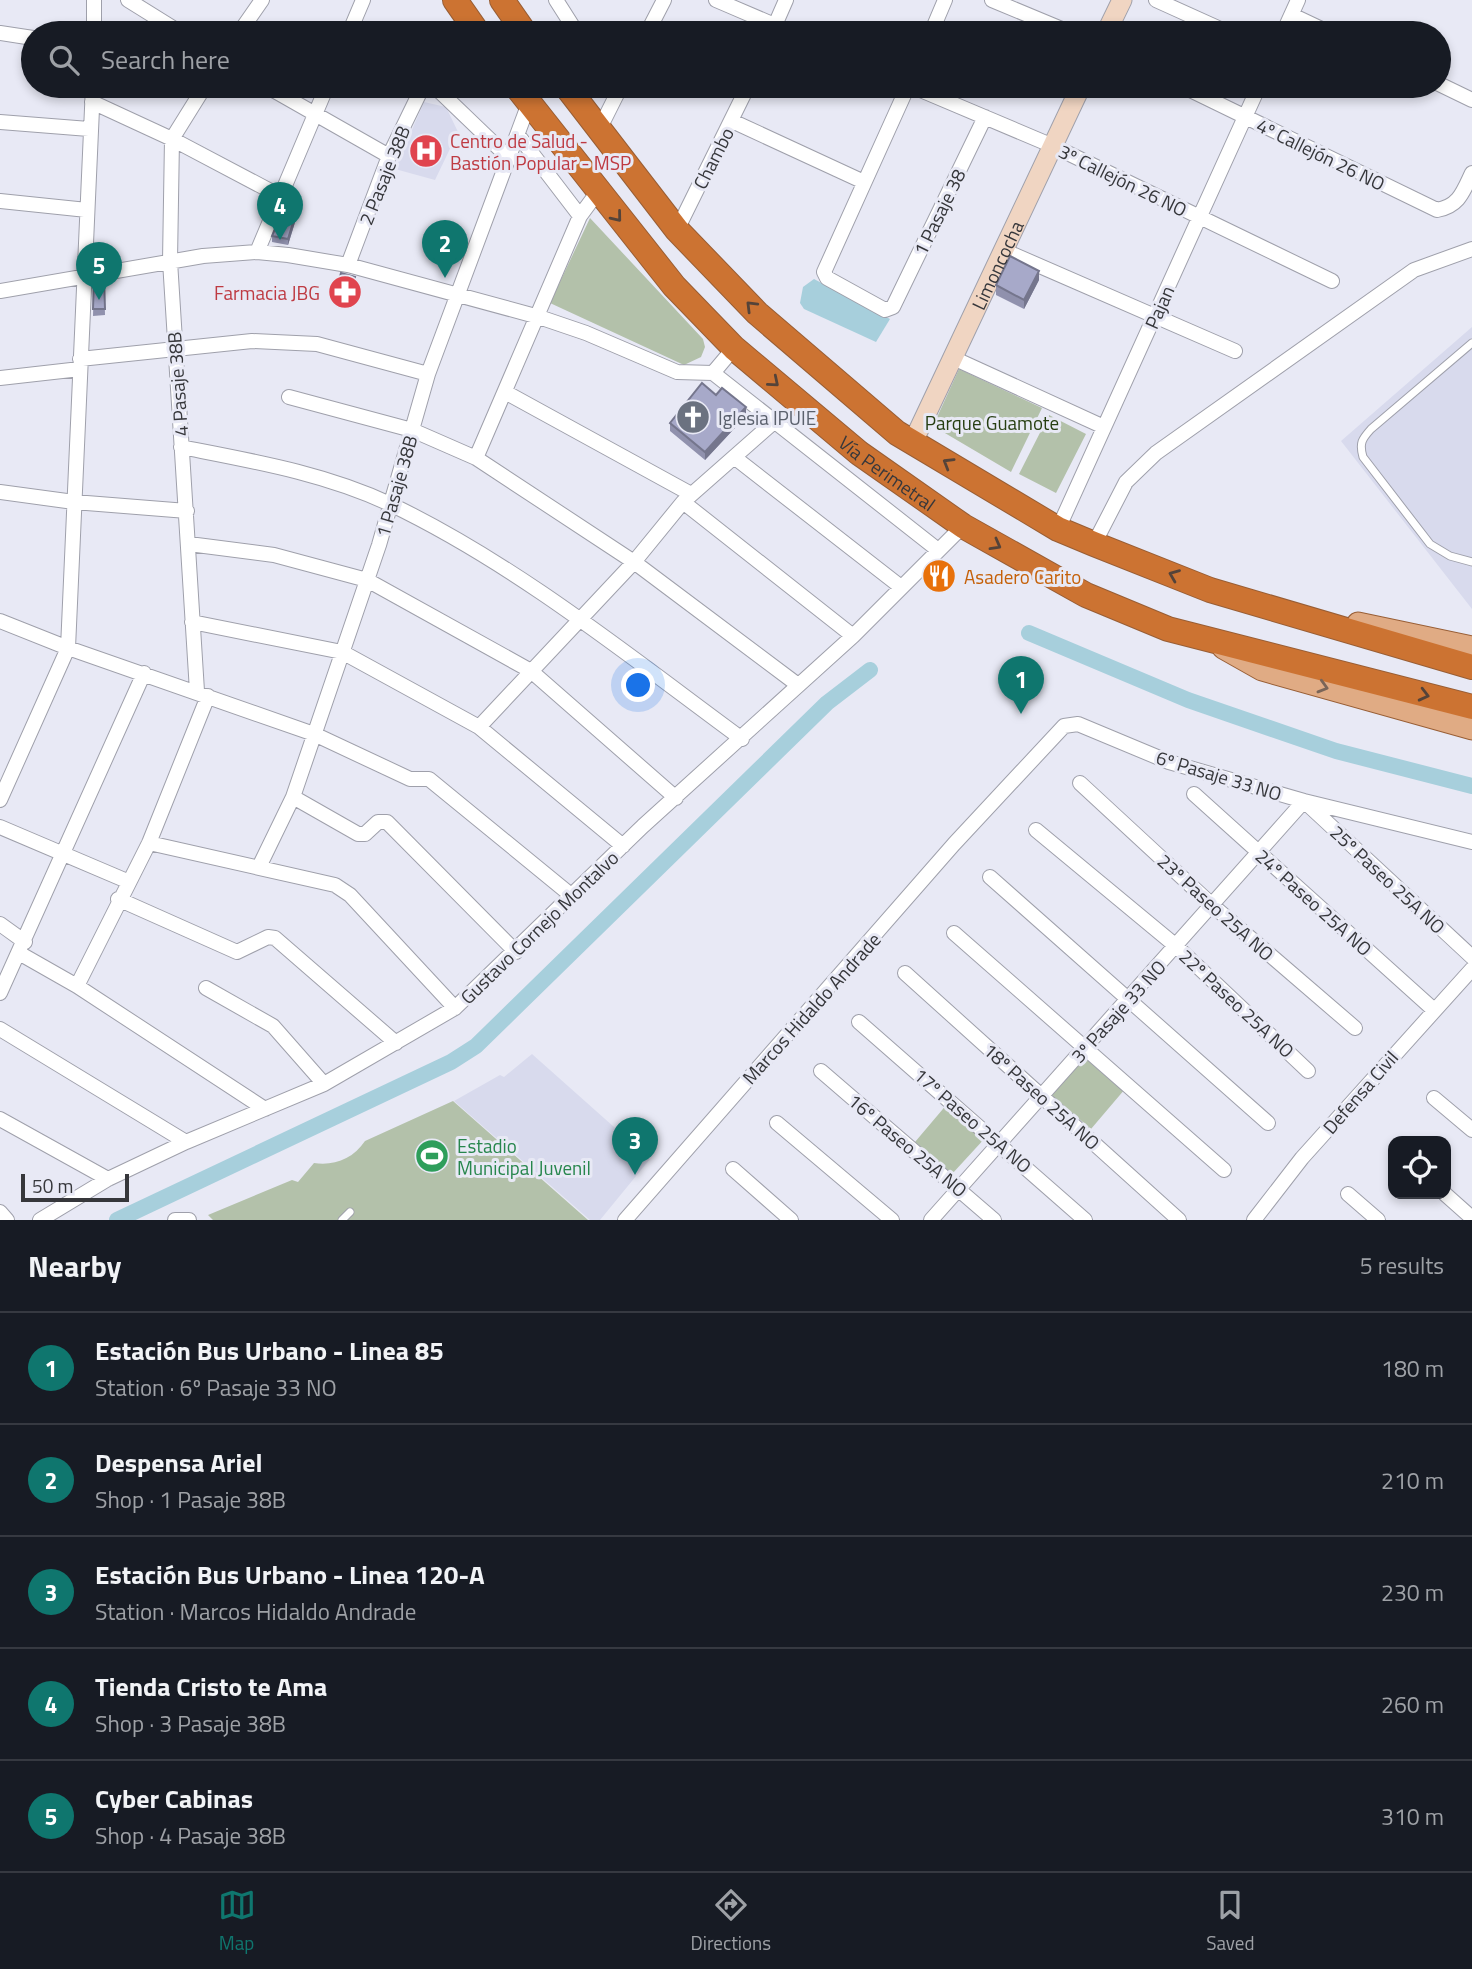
<!DOCTYPE html>
<html lang="en">
<head>
<meta charset="utf-8">
<style>
	:root { --surface:#171b24; --page:#242831; --text:#f1f3f6; --muted:#9ea1a6; --line:#363941; --accent:#0f766e }
	body { margin:0; font-family:"Titillium Web",sans-serif; background:var(--page); color:var(--text) }
	.controls { position:absolute; right:21px; bottom:21px; display:grid; overflow:hidden; border-radius:14px; box-shadow:0 4px 10px #0003 }
	.controls button { width:63px; height:63px; display:grid; place-items:center; padding:0; border:0; border-bottom:2px solid var(--line); background:var(--surface); color:var(--text); font:35px sans-serif }
	.scale { position:absolute; left:21px; bottom:18px; width:108px; box-sizing:border-box; padding-left:7px; border:4px solid #36373b; border-top:0; font-size:19px; line-height:24px; white-space:nowrap; color:#36373b; -webkit-text-stroke:5px #e8e9f5; paint-order:stroke }
	.you { position:absolute; left:639px; top:686px; width:24px; height:24px; margin:-18px; border:5px solid #fff; border-radius:50%; background:#1a73e8; box-shadow:0 0 0 10px #1a73e833 }
	.badge { display:grid; place-items:center; width:46px; height:46px; border-radius:50%; background:var(--accent); color:#fff; font-size:23px; font-weight:700 }
	.pin { position:absolute; translate:-50% -58px; filter:drop-shadow(0 2px 4px #0008) }
	.pin::after { content:''; position:absolute; top:37px; width:24px; height:21px; background:inherit; clip-path:polygon(0 0,100% 0,50% 100%) }
	.list { margin:0; padding:0; list-style:none }
	h2 { display:flex; justify-content:space-between; align-items:center; height:91px; margin:0; padding:0 28px; font-size:30px }
	h2 small { font-size:23px; font-weight:400; color:var(--muted) }
	.list li { display:grid; grid-template-columns:46px 1fr auto; gap:21px; align-items:center; box-sizing:border-box; height:112px; padding:0 28px; border-top:2px solid var(--line) }
	.list b { display:block; font-size:26px; white-space:nowrap }
	.list p { margin:0; font-size:23px; white-space:nowrap; color:var(--muted) }
	.list em { font-size:23px; font-style:normal; color:var(--muted) }
	.icon { flex:none; width:38px; height:38px; fill:none; stroke:currentColor; stroke-width:2; stroke-linecap:round; stroke-linejoin:round }
	.map { position:relative; flex:none; width:1472px; height:1220px; overflow:hidden }
	.search { position:absolute; background:var(--surface); box-shadow:0 4px 10px #0003; left:21px; right:21px; top:21px; height:77px; display:flex; align-items:center; gap:18px; box-sizing:border-box; padding:0 24px; border-radius:38px; color:var(--muted); font-size:26px }
	.sheet { height:651px; background:var(--surface) }
	nav { display:flex; justify-content:space-around; align-items:center; box-sizing:border-box; height:98px; border-top:2px solid var(--line); background:var(--surface); font-size:19px; color:var(--muted) }
	nav a { display:grid; justify-items:center; gap:4px }
	nav .on { color:var(--accent) }
	.map>svg:first-child { display:block }
</style>
</head>
<body>
<div class="map">
<svg width="1472" height="1220" viewBox="0 0 1472 1220">
	<rect width="100%" height="100%" fill="#e8e9f5"/>
	<path fill="#d8daed" d="M424 102 446 107 458 132 435 180 395 169Z
		M1472 327V609L1341 441Z
		M532 1054 650 1159 600 1220H590L454 1101 500 1075 504 1077Z"/>
	<path fill="#b3c1aa" d="M590 218 703 339 705 347 701 357 684 365 550 303Z
		M959 369 1042 408 1011 472 933 426Z
		M1049 415 1086 434 1056 493 1019 474Z
		M1084 1053 1125 1089 1091 1129 1049 1093Z
		M453 1101 588 1220H213L208 1215 292 1180 298 1182 314 1163C334 1166 353 1159 365 1141Z
		M948 1103 986 1137 952 1174 915 1142Z"/>
	<path fill="#a7cfdc" d="M814 279 890 319 876 342 804 309 800 303 803 287Z"/>
	<g fill="none" stroke-linecap="round" stroke-linejoin="round">
		<path stroke="#a7cfdc" stroke-width="16" d="M1029 633 1188 700 1336 751 1472 786
			M117 1220 451 1062 476 1046 827 703 870 670"/>
		<g stroke="#9fa0ab" stroke-width="9">
			<path id="lane" d="M1472 343 1371 429C1362 439 1359 443 1363 457L1430 544 1450 556 1472 562
				M342 1220 350 1212"/>
		</g>
		<g stroke="#9fa0ab" stroke-width="16">
			<path id="street" d="M94 0V33
				M128 0 181 33
				M556 0 577 33
				M716 0 793 33
				M992 0 1071 33
				M1156 0 1229 33
				M1292 15 1330 33
				M772 32 786 0
				M0 33 33 38
				M239 33 262 0
				M349 33 363 0
				M647 33 664 0
				M931 33 945 0
				M1283 33 1298 0
				M1439 84 1472 100
				M266 86 389 156
				M434 86 510 159
				M908 86 824 272 827 278 885 310 893 307 985 117
				M911 86 1053 146 1332 281
				M1182 86 1437 210C1459 206 1463 192 1472 173
				M92 102 172 139 280 196
				M732 121 864 182
				M0 122 89 129
				M600 128 621 86
				M518 135 580 216
				M0 201 87 210
				M677 230 748 86
				M1003 250 1235 351
				M257 252 327 86
				M348 265 389 156 423 86
				M0 291 203 256 257 252 288 255 348 265 539 317 586 333 677 372 713 373 734 348
				M951 357 1104 427
				M80 359 252 341 317 344 428 374
				M713 373 938 550
				M0 378 80 369
				M505 392 691 494
				M289 397 412 430 476 458 634 562 798 685
				M181 447C252 461 324 473 390 504 517 565 629 656 742 739
				M734 457 901 587
				M476 458 580 216 597 193
				M0 492 74 502 187 511
				M683 502 853 636
				M1058 529 1259 86
				M189 544 274 555 367 580 531 671 676 798
				M1094 544 1126 482 1156 453 1414 270 1472 249
				M0 621 68 648 314 734 410 779H429L572 896
				M192 622 342 652 479 727 623 846
				M197 691 170 261 172 139 205 86
				M479 727 634 562 683 502 775 421
				M1080 783 1212 905 1355 1028
				M1194 794 1434 1010
				M293 797 358 834H365L378 822H387L516 952
				M0 800 68 648 93 86
				M0 827 127 881
				M1036 830 1176 946 1308 1071
				M149 843 335 885 350 895 455 1008
				M259 867 293 797 379 545 428 374 529 103
				M990 877 1268 1123
				M118 899 237 952 268 937 275 938 396 1043
				M0 924 25 942
				M954 933 1224 1170
				M19 953 77 986 265 1109
				M905 973 1179 1220
				M77 986 149 843 208 696
				M206 988 273 1026 324 1084
				M0 993 144 673
				M859 1022 1085 1220
				M0 1029 186 1142
				M821 1071 994 1220
				M1434 1098 1472 1130
				M0 1119 108 1179
				M777 1123 892 1220
				M733 1169 791 1220
				M1348 1194 1378 1220
				M1445 1194 1472 1218
				M0 1212 7 1220
				M40 1220 108 1179 186 1142 324 1084 455 1008 643 826 853 636 963 526
				M175 1220H189
				M625 1220 954 844 1064 726 1078 724 1169 762 1304 801 1472 842
				M931 1220 1304 801 1472 957
				M1254 1220 1302 1158 1472 969"/>
		</g>
		<g stroke="#9fa0ab" stroke-width="21">
			<g id="secondary">
				<path d="M1106 33 1122 0"/>
				<path id="s1" d="M913 442 1081 86"/>
			</g>
		</g>
		<g stroke="#985e35" stroke-width="23">
			<path id="primary" d="M1358 623 1472 647
				M1223 648 1262 670 1472 729"/>
		</g>
		<g stroke="#985e35" stroke-width="26">
			<g id="highway">
				<path d="M455 0 478 33"/>
				<path d="M502 0 525 33"/>
				<path id="s2" d="M516 86 674 286 734 348 859 453 963 526 1086 595 1168 629 1472 707"/>
				<path d="M566 86 677 230 757 313 897 433 1058 529 1094 544 1210 590 1472 667"/>
			</g>
		</g>
		<use href="#lane" stroke="#fff" stroke-width="7"/>
		<use href="#street" stroke="#fff" stroke-width="14"/>
		<use href="#secondary" stroke="#f0d5c2" stroke-width="19"/>
		<use href="#primary" stroke="#e0ab84" stroke-width="21"/>
		<use href="#highway" stroke="#cc7332" stroke-width="24"/>
	</g>
	<path fill="#9091ad" d="M296 219 288 245 272 242V236Z
		M104 277 105 315 93 316 94 278Z
		M1039 280 1024 309 996 295V285Z
		M355 283 349 305 335 301V295Z
		M716 395 746 416 705 460 670 431V423Z"/>
	<path fill="#75768d" d="M296 213V219L288 245V239Z
		M1039 271V280L1024 309V300Z
		M355 277V283L349 305V299Z
		M746 407V416L705 460V452Z"/>
	<path fill="#a7a9c9" stroke="#75768d" stroke-width="2" d="M283 209 296 213 288 239 272 236Z
		M1010 256 1039 271 1024 300 996 285Z
		M341 273 355 277 349 299 335 295Z
		M104 277 105 309H93L94 278Z
		M702 383 716 395 722 388 746 407 705 452 670 423Z"/>
	<defs><path id="oneway-chevron" d="M-2-3.5L2.5 0L-2 3.5" fill="none" stroke-width="1.6" stroke-linecap="round" stroke-linejoin="round" transform="scale(1.75)"/></defs>
	<g stroke="#544339">
		<use href="#oneway-chevron" transform="translate(617 217) rotate(51)"/>
		<use href="#oneway-chevron" transform="translate(751 306) rotate(-135)"/>
		<use href="#oneway-chevron" transform="translate(774 382) rotate(40)"/>
		<use href="#oneway-chevron" transform="translate(948 463) rotate(-149)"/>
		<use href="#oneway-chevron" transform="translate(996 545) rotate(29)"/>
		<use href="#oneway-chevron" transform="translate(1174 575) rotate(-158)"/>
		<use href="#oneway-chevron" transform="translate(1424 695) rotate(14)"/>
	</g>
	<use stroke="#7a6558" href="#oneway-chevron" transform="translate(1323 687) rotate(16)"/>
	<defs>
		<g id="hospital-disc" transform="scale(1.75)"><circle r="9.5" fill="#e0444e" stroke="#e8e9f5"/><path d="M-5-5h3v3.5h4V-5h3V5h-3V1.5h-4V5h-3Z" fill="#fff"/></g>
		<g id="pharmacy-disc" transform="scale(1.75)"><circle r="9.5" fill="#e0444e" stroke="#e8e9f5"/><path d="M-2-6h4v4h4v4h-4v4h-4v-4h-4v-4h4Z" fill="#fff"/></g>
		<g id="church-disc" transform="scale(1.75)"><circle r="9.5" fill="#6b7280" stroke="#e8e9f5"/><path d="M-1.2-6h2.4v3.5h3.3v2.4h-3.3V6h-2.4V-.1h-3.3v-2.4h3.3Z" fill="#fff"/></g>
		<g id="restaurant-disc" transform="scale(1.75)"><circle r="9.5" fill="#e8710a" stroke="#e8e9f5"/><path d="M-5-6h1v4h1v-4h1v4h1v-4h1v5L-1.5 .5V6h-2V.5L-5-1ZM5-6V6H3V1.5H1.5Q1.5-4 5-6Z" fill="#fff"/></g>
		<g id="stadium-disc" transform="scale(1.75)"><circle r="9.5" fill="#2e9e5b" stroke="#e8e9f5"/><path d="M0-5a6.5 5 0 1 0 0 10a6.5 5 0 1 0 0-10ZM-3.5-1.8h7v3.6h-7Z" fill="#fff"/></g>
	</defs>
	<g fill-rule="evenodd">
		<use href="#hospital-disc" x="426" y="151"/>
		<use href="#pharmacy-disc" x="345" y="292"/>
		<use href="#church-disc" x="693" y="417"/>
		<use href="#restaurant-disc" x="939" y="576"/>
		<use href="#stadium-disc" x="432" y="1156"/>
	</g>
	<g text-anchor="middle" dominant-baseline="central" stroke-width="6" stroke-linejoin="round" paint-order="stroke">
		<g font-size="19" fill="#be3a42" stroke="#e8e9f5" text-anchor="start">
			<text x="450" y="140">Centro de Salud -<tspan x="450" dy="22">Bastión Popular - MSP</tspan></text>
			<text x="320" y="292" text-anchor="end">Farmacia JBG</text>
		</g>
		<g font-size="19" fill="#36373b" stroke="#e8e9f5">
			<text transform="translate(1321 154) rotate(26)">4º Callejón 26 NO</text>
			<text transform="translate(713 158) rotate(-63)">Chambo</text>
			<text transform="translate(384 175) rotate(-68)">2 Pasaje 38B</text>
			<text transform="translate(1123 180) rotate(26)">3º Callejón 26 NO</text>
			<text transform="translate(939 212) rotate(-64)">1 Pasaje 38</text>
			<text stroke="none"><textPath href="#s1" startOffset="196">Limoncocha</textPath></text>
			<text transform="translate(1159 307) rotate(-66)">Pajan</text>
			<text transform="translate(177 384) rotate(-94)">4 Pasaje 38B</text>
			<text stroke="none"><textPath href="#s2" startOffset="539">Vía Perimetral</textPath></text>
			<text transform="translate(396 486) rotate(-74)">1 Pasaje 38B</text>
			<text transform="translate(1219 775) rotate(17)">6º Pasaje 33 NO</text>
			<text transform="translate(1388 879) rotate(43)">25º Paseo 25A NO</text>
			<text transform="translate(1314 902) rotate(42)">24º Paseo 25A NO</text>
			<text transform="translate(1216 907) rotate(42)">23º Paseo 25A NO</text>
			<text transform="translate(539 927) rotate(-44)">Gustavo Cornejo Montalvo</text>
			<text transform="translate(1237 1003) rotate(43)">22º Paseo 25A NO</text>
			<text transform="translate(811 1008) rotate(-48)">Marcos Hidaldo Andrade</text>
			<text transform="translate(1118 1011) rotate(-48)">3º Pasaje 33 NO</text>
			<text transform="translate(1360 1092) rotate(-49)">Defensa Civil</text>
			<text transform="translate(1042 1096) rotate(42)">18º Paseo 25A NO</text>
			<text transform="translate(973 1120) rotate(41)">17º Paseo 25A NO</text>
			<text transform="translate(908 1145) rotate(40)">16º Paseo 25A NO</text>
		</g>
		<g font-size="19" fill="#5b616d" stroke="#e8e9f5" text-anchor="start">
			<text x="718" y="417">Iglesia IPUIE</text>
		</g>
		<g font-size="19" fill="#263e11" stroke="#e8e9f5">
			<text x="992" y="422">Parque Guamote</text>
		</g>
		<g font-size="19" fill="#c56008" stroke="#e8e9f5" text-anchor="start">
			<text x="964" y="576">Asadero Carito</text>
		</g>
		<g font-size="19" fill="#27864d" stroke="#e8e9f5" text-anchor="start">
			<text x="457" y="1145">Estadio<tspan x="457" dy="22">Municipal Juvenil</tspan></text>
		</g>
	</g>
</svg>
<div class="controls">
<button><svg class="icon" aria-label="locate" viewBox="0 0 24 24"><circle cx="12" cy="12" r="6"/><path d="M12 2v4M12 18v4M2 12h4M18 12h4"/></svg></button>
</div>
<div class="scale">50 m</div>
<div class="you"></div>
<div class="pin badge" style="left:1021px;top:714px">1</div>
<div class="pin badge" style="left:445px;top:278px">2</div>
<div class="pin badge" style="left:635px;top:1175px">3</div>
<div class="pin badge" style="left:280px;top:240px">4</div>
<div class="pin badge" style="left:99px;top:300px">5</div>
<div class="search"><svg class="icon" aria-label="search" viewBox="0 0 24 24"><circle cx="10" cy="10" r="6"/><path d="M15 15l6 6"/></svg>Search here</div>
</div>
<section class="sheet">
<h2>Nearby<small>5 results</small></h2>
<ul class="list">
<li><span class="badge">1</span><div><b>Estación Bus Urbano - Linea 85</b><p>Station · 6º Pasaje 33 NO</p></div><em>180 m</em></li>
<li><span class="badge">2</span><div><b>Despensa Ariel</b><p>Shop · 1 Pasaje 38B</p></div><em>210 m</em></li>
<li><span class="badge">3</span><div><b>Estación Bus Urbano - Linea 120-A</b><p>Station · Marcos Hidaldo Andrade</p></div><em>230 m</em></li>
<li><span class="badge">4</span><div><b>Tienda Cristo te Ama</b><p>Shop · 3 Pasaje 38B</p></div><em>260 m</em></li>
<li><span class="badge">5</span><div><b>Cyber Cabinas</b><p>Shop · 4 Pasaje 38B</p></div><em>310 m</em></li>
</ul>
</section>
<nav>
<a class="on"><svg class="icon" aria-label="map" viewBox="0 0 24 24"><path d="M3 6l6-2 6 2 6-2v14l-6 2-6-2-6 2zM9 4v14M15 6v14"/></svg>Map</a>
<a><svg class="icon" aria-label="directions" viewBox="0 0 24 24"><path d="M12 3l9 9-9 9-9-9zM9 14v-3h6M13 9l2 2-2 2"/></svg>Directions</a>
<a><svg class="icon" aria-label="saved" viewBox="0 0 24 24"><path d="M7 4h10v16l-5-4-5 4z"/></svg>Saved</a>
</nav>
</body>
</html>
